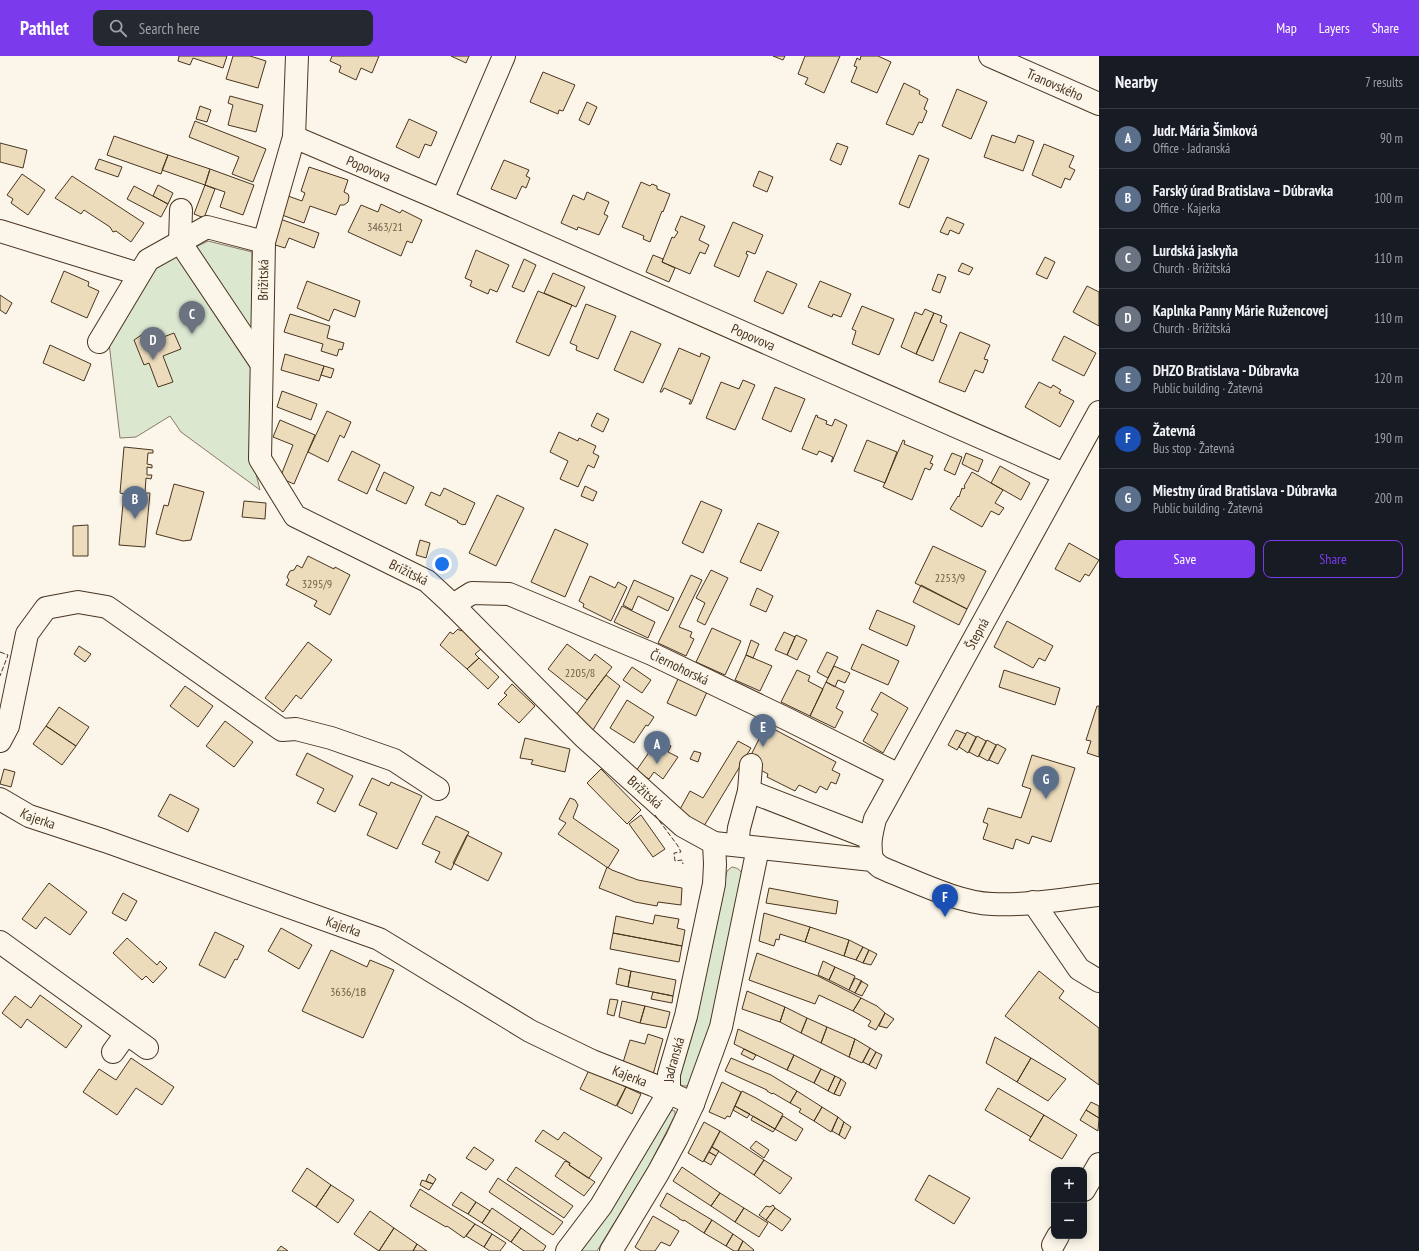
<!DOCTYPE html>
<html lang="en">
<head>
<meta charset="utf-8">
<style>
	:root { --surface:#171b24; --page:#242831; --text:#f1f3f6; --muted:#9ea1a6; --line:#363941; --accent:#7c3aed }
	body { margin:0; font-family:"PT Sans Narrow",sans-serif; background:var(--page); color:var(--text) }
	.controls { position:absolute; right:12px; bottom:12px; display:grid; overflow:hidden; border-radius:8px; box-shadow:0 2px 10px #0003 }
	.controls button { width:36px; height:36px; display:grid; place-items:center; padding:0; border:0; border-bottom:1px solid var(--line); background:var(--surface); color:var(--text); font:20px sans-serif }
	.you { position:absolute; left:442px; top:508px; width:14px; height:14px; margin:-10px; border:3px solid #fff; border-radius:50%; background:#1a73e8; box-shadow:0 0 0 6px #1a73e833 }
	.badge { display:grid; place-items:center; width:26px; height:26px; border-radius:50%; background:var(--accent); color:#fff; font-size:13px; font-weight:700 }
	.pin { position:absolute; translate:-50% -33px; filter:drop-shadow(0 1px 2px #0008) }
	.pin::after { content:''; position:absolute; top:21px; width:14px; height:12px; background:inherit; clip-path:polygon(0 0,100% 0,50% 100%) }
	.list { margin:0; padding:0; list-style:none }
	h2 { display:flex; justify-content:space-between; align-items:center; height:52px; margin:0; padding:0 16px; font-size:17px }
	h2 small { font-size:13px; font-weight:400; color:var(--muted) }
	.list li { display:grid; grid-template-columns:26px 1fr auto; gap:12px; align-items:center; box-sizing:border-box; height:60px; padding:0 16px; border-top:1px solid var(--line) }
	.list b { display:block; font-size:15px; white-space:nowrap }
	.list p { margin:0; font-size:13px; white-space:nowrap; color:var(--muted) }
	.list em { font-size:13px; font-style:normal; color:var(--muted) }
	.actions { display:flex; gap:8px; padding:12px 16px }
	.actions a { flex:1; padding:9px 0; border:1px solid var(--accent); border-radius:8px; text-align:center; font-size:14px; color:var(--accent) }
	.actions .main { background:var(--accent); color:#fff }
	.icon { flex:none; width:22px; height:22px; fill:none; stroke:currentColor; stroke-width:2; stroke-linecap:round; stroke-linejoin:round }
	.map { position:relative; flex:none; width:1099px; height:1195px; overflow:hidden }
	header { display:flex; align-items:center; gap:24px; box-sizing:border-box; height:56px; padding:0 20px; background:var(--accent); color:#fff }
	header strong { font-size:19px }
	nav { display:flex; gap:22px; margin-inline-start:auto; font-size:14px }
	.search { width:280px; height:36px; background:var(--page); display:flex; align-items:center; gap:10px; box-sizing:border-box; padding:0 14px; border-radius:8px; color:var(--muted); font-size:15px }
	main { display:flex }
	aside { flex:1; background:var(--surface) }
	.map>svg:first-child { display:block }
</style>
</head>
<body>
<header>
<strong>Pathlet</strong>
<div class="search"><svg class="icon" aria-label="search" viewBox="0 0 24 24"><circle cx="10" cy="10" r="6"/><path d="M15 15l6 6"/></svg>Search here</div>
<nav><a>Map</a><a>Layers</a><a>Share</a></nav>
</header>
<main>
<div class="map">
<svg width="1099" height="1195" viewBox="0 0 1099 1195">
	<rect width="100%" height="100%" fill="#fbf6e9"/>
	<path fill="#dce7d0" stroke="#887966" d="M208 185 252 196 253 405 260 434 181 376 170 360 136 381 120 382 108 278 153 212Z
		M732 811C738 812 741 814 743 820L708 981 688 1030H684L678 1028 676 1022 702 929 727 815Z
		M671 1054 675 1055V1059L649 1110 597 1195H576L666 1056Z"/>
	<path fill="#ecdcbc" stroke="#4a3520" d="M179 0H227L223 12 193 2 190 9 178 5Z
		M233 0H250L266 5 258 32 226 23Z
		M332 0H379L372 17 361 12 356 24 339 16 341 10 330 5Z
		M451 0H469L466 7Z
		M773 0H785L783 4Z
		M805 0H840L824 37 805 28 808 22 798 18Z
		M861 0H878L891 6 877 37 851 26 857 11 854 10 857 2 860 4Z
		M543 16 575 29 563 55 559 54 558 58 530 46Z
		M904 27 920 35 919 38 928 43 924 53 927 55 922 67 919 66 913 79 886 68Z
		M957 33 987 46 971 83 942 70Z
		M230 40 263 49 256 76 228 69 233 49 228 47Z
		M587 46 597 51 589 69 579 64Z
		M200 50 211 54 207 66 196 63Z
		M409 63 437 76 431 90 425 88 419 102 396 91Z
		M195 65 266 93 253 126 232 118 239 101 189 81Z
		M992 79 1015 87 1018 79 1034 85 1023 115 984 101Z
		M114 80 168 99 161 118 107 99Z
		M0 87 27 94 23 112 0 106Z
		M837 87 848 91 841 109 830 104Z
		M1044 88 1074 100 1069 111 1075 114 1070 124 1065 122 1061 132 1032 119Z
		M168 99 210 113 205 129 162 114Z
		M919 99 929 103 909 152 899 148Z
		M99 103 122 111 118 121 95 113Z
		M504 104 529 114 526 120 530 122 526 132 522 130 516 143 491 133Z
		M309 111 348 124 344 136 348 138 349 141 348 146 344 149H340L336 159 310 150 304 167 282 159 288 140 302 145 305 137 301 135Z
		M210 113 254 129 243 159 220 151 225 136 205 129Z
		M759 115 773 121 767 136 753 130Z
		M22 118 45 134 28 159 11 147 13 143 7 139Z
		M72 120 144 167 131 186 116 175 113 176 110 171 84 154 81 158 55 142Z
		M641 126 650 130 652 128 657 130V133L670 138 663 156 662 155 650 186 643 183 644 180 622 171Z
		M158 129 173 137 168 148 153 140Z
		M205 129 215 133 204 162 194 158Z
		M134 130 168 148 161 161 127 143Z
		M587 136 609 146 604 158 608 160 599 179 578 171 577 174 561 167 573 139 584 144Z
		M381 148 400 157 402 154 422 164 412 187 407 185 401 200 348 176 361 149 378 156Z
		M681 160 705 170 699 184 709 189 705 198 700 196 690 218 662 206 672 181 674 182 678 176 675 174Z
		M947 161 964 168 959 178 950 174 948 179 940 176Z
		M280 163 319 177 314 192 289 182 285 192 272 188Z
		M733 166 763 179 755 198 747 195 746 198 748 199 739 221 714 210Z
		M476 194 509 209 497 236 490 233 488 238 470 230 472 225 465 222Z
		M653 199 663 203 662 206 675 212 669 226 646 216Z
		M1045 201 1055 206 1047 223 1036 218Z
		M524 203 536 209 524 236 512 231Z
		M962 207 973 212 969 219 958 215Z
		M64 215 89 226 88 230 99 235 87 262 51 246Z
		M767 215 797 228 783 258 754 245Z
		M553 217 585 231 576 251 544 237Z
		M938 218 946 221 940 237 932 234Z
		M307 225 360 245 355 261 334 253 329 265 297 252Z
		M820 225 851 238 841 261 833 258 832 261 808 251Z
		M1087 230 1099 236V270L1073 256Z
		M538 235 572 249 549 300 516 286Z
		M0 239 12 247 6 258 0 254Z
		M586 248 616 260 598 303 576 294 577 290 570 287Z
		M862 250 894 263 879 299 852 288 856 275 852 273Z
		M925 253 934 257 916 298 901 291 915 256 922 259Z
		M934 257 942 260 940 266 947 269 933 305 916 298Z
		M290 258 330 270 327 282 344 287 342 294 339 293 337 300 321 295 323 288 284 276Z
		M158 275 161 282 174 277 181 293 163 300 173 326 158 331 149 307 144 309 134 284 146 276Z
		M631 275 661 288 643 327 614 314Z
		M960 276 990 289 984 303 988 304 983 317 975 314 965 336 939 326Z
		M1064 280 1096 297 1084 320 1052 304Z
		M50 289 91 308 84 325 43 307Z
		M679 292 700 301 701 297 710 301 691 348H689L691 344 664 332 662 336H660Z
		M285 298 324 310 319 325 281 314Z
		M324 310 334 313 331 322 321 319Z
		M743 324 755 329 735 374 706 362 721 326 739 333Z
		M1039 326 1051 332 1053 329 1061 334 1059 337 1074 345 1060 371 1025 351Z
		M775 331 805 343 791 376 762 363Z
		M282 335 317 348 311 364 277 351Z
		M327 355 351 366 344 382 340 379 328 406 308 396Z
		M597 357 609 363 603 376 591 370Z
		M816 359 818 360 817 361 827 365 826 368 832 370 835 363 847 369 832 406H831L833 401 819 395 817 399 802 393Z
		M280 364 315 379 294 428 280 422 293 389 273 381Z
		M559 376 578 385 579 382 596 390 593 397 599 400 594 412 588 409 578 431 560 423 568 405 550 396Z
		M867 384 897 396 885 427 854 415Z
		M903 384 905 385 904 388 933 400 930 407 933 408 930 414 925 412 912 444 883 431Z
		M124 391 153 394V397H148L147 408 152 409V412L147 411V419H152L151 423 146 422 145 437H150L145 491 119 489 124 438 120 437Z
		M352 395 380 409 367 438 338 424Z
		M952 397 962 401 955 419 944 414Z
		M966 397 983 404 978 416 962 408Z
		M1000 410 1030 427 1021 444 991 427Z
		M384 416 414 431 406 448 376 434Z
		M972 416 1003 434 995 447 1004 452 999 459 991 455 982 471 950 453 958 440 959 441 962 432 964 433 965 431 964 430Z
		M174 428 204 436 191 484 183 485 156 478 164 449 168 450Z
		M585 430 597 436 593 445 581 440Z
		M444 432 475 447 465 469 464 468 463 469 457 466 458 465 425 449 431 436 440 440Z
		M497 439 524 452 496 510 469 497Z
		M244 445 266 447 265 463 242 461Z
		M701 445 722 454 703 497 682 487Z
		M758 467 779 476 761 515 740 506Z
		M88 469V500H73V470Z
		M555 473 588 488 565 541 531 526Z
		M420 484 430 487 426 502 416 499Z
		M1069 487 1099 504 1089 520 1085 518 1080 526 1055 513Z
		M933 490 986 515 967 553 915 527Z
		M308 500 334 513 335 511 350 519 330 559 314 550 317 545 286 529 289 524 287 521 290 515 294 514 297 509 302 512Z
		M711 514 728 522 705 569 697 565 705 547 696 542Z
		M691 519 702 524 679 571 692 576 690 581 694 583 686 600 658 587Z
		M590 520 615 532 618 526 627 531 611 565 583 551 584 548 579 545Z
		M634 524 674 542 668 555 638 540 632 554 623 549Z
		M921 529 967 553 959 569 913 546Z
		M757 532 773 540 766 556 750 549Z
		M622 550 655 566 648 582 614 566Z
		M877 554 915 570 907 590 869 573Z
		M1007 565 1053 590 1045 605 1039 602 1033 612 994 591Z
		M464 572 481 593 475 598 479 602 467 613 440 589 450 576 453 578 458 573 461 575Z
		M712 572 741 585 725 619 696 606Z
		M784 576 795 581 787 599 775 594Z
		M796 579 807 584 797 604 787 599Z
		M751 584 759 588 753 602 746 599Z
		M308 586 332 604 301 643 296 639 283 656 265 642Z
		M567 588 590 605 595 598 612 611 587 644 548 613Z
		M862 588 899 605 888 629 851 613Z
		M79 590 91 598 85 606 74 598Z
		M827 596 838 601 828 622 817 616Z
		M746 599 772 610 760 635 735 624Z
		M479 602 499 621 488 633 467 613Z
		M834 610 850 617 845 627 838 624 835 631 826 626Z
		M632 611 651 624 642 637 623 624Z
		M797 614 810 620 808 625 823 633 810 660 781 646Z
		M1004 614 1060 632 1055 649 999 631Z
		M606 619 620 630 593 674 576 659Z
		M678 623 707 636 696 660 667 647Z
		M826 626 844 635 836 652 843 656 835 672 810 660Z
		M512 628 535 650 519 667 498 648 507 639 504 637Z
		M185 630 213 650 198 671 170 650Z
		M881 636 908 652 883 697 863 685 878 658 871 654Z
		M627 644 654 661 648 670 646 669 634 687 610 672Z
		M1097 650H1099V701L1087 697 1091 685 1086 684Z
		M59 651 89 671 76 690 46 670Z
		M225 665 253 686 234 711 206 690Z
		M766 669 836 706 832 714 840 718 836 728 831 726 827 734 820 730 816 737 799 729 795 735 767 721 768 718 747 707Z
		M46 670 76 690 62 709 33 688Z
		M956 674 966 678 957 694 948 689Z
		M967 676 976 681 968 697 959 691Z
		M977 680 986 685 978 701 969 696Z
		M525 682 570 693 565 716 531 708 533 704 520 702Z
		M659 682 671 690 668 696 678 701 663 723 654 716 649 723 636 715Z
		M987 684 996 689 988 705 979 700Z
		M738 685 751 692 704 770 679 755 690 735 703 742Z
		M997 688 1006 693 998 708 989 704Z
		M694 695 701 697 698 706 690 703Z
		M307 697 353 720 335 756 317 747 324 733 296 719Z
		M1032 699 1075 712 1051 786 1032 780 1029 788 1016 783 1013 793 983 783 988 768 983 766 988 752 1021 762 1031 733 1022 730Z
		M4 713 15 716 11 731 0 728Z
		M601 713 641 754 627 768 587 727Z
		M372 722 389 730 391 726 422 740 397 793 367 779 377 757 359 749Z
		M170 738 199 753 188 776 158 760Z
		M570 742 575 744 578 749 573 762 619 794 608 812 558 778 566 767 559 763Z
		M641 759 665 793 653 801 629 768Z
		M436 760 469 776 451 814 435 806 440 796 422 788Z
		M467 779 502 797 488 825 453 807Z
		M607 811 612 814 638 824 682 832 681 849 658 846 657 850 635 846 599 832Z
		M49 827 87 856 70 879 45 861 36 873 22 863Z
		M769 832 838 845 836 858 766 847Z
		M123 837 137 845 126 865 112 857Z
		M764 857 810 871 805 886 780 878 779 884 776 883 774 890 759 885Z
		M655 859 679 863 677 872 685 874 682 890 613 877 616 860 653 868Z
		M810 871 849 884 844 900 805 886Z
		M281 872 312 889 299 913 268 895Z
		M215 876 244 890 237 904 235 903 225 922 199 909Z
		M613 877 682 890 679 906 610 893Z
		M127 882 157 909 160 905 167 912 153 927 146 920 142 924 113 897Z
		M849 884 863 891 856 904 844 900Z
		M863 891 869 894 863 907 856 904Z
		M331 894 367 911 370 904 394 914 363 982 302 955Z
		M869 894 877 898 871 909 863 907Z
		M757 897 818 920 861 942 853 955 819 939 815 948 749 924Z
		M823 905 835 911 829 924 818 919Z
		M835 911 855 920 849 934 829 924Z
		M619 912 631 915 628 931 616 928Z
		M631 915 676 924 673 940 628 931Z
		M1039 915 1064 935 1059 942 1099 972V1029L1005 960Z
		M855 922 862 925 855 937 849 934Z
		M861 925 868 929 862 940 855 937Z
		M747 935 785 951 780 966 742 953Z
		M653 936 673 940 672 947 651 943Z
		M40 939 82 970 66 992 27 963 21 972 2 957 15 940 31 952Z
		M861 942 877 950 885 957 876 974 868 970 871 965 853 955Z
		M610 943 618 944 614 960 607 958Z
		M622 945 645 950 640 967 619 961Z
		M645 950 670 956 666 972 640 967Z
		M785 951 807 962 801 977 780 966Z
		M885 957 894 963 887 972 879 970Z
		M807 962 827 971 821 987 801 977Z
		M827 971 855 983 849 1001 821 987Z
		M738 973 794 999 787 1014 734 988Z
		M648 978 663 983 652 1022 621 1013 630 984 645 988Z
		M995 981 1031 1002 1017 1026 986 1007Z
		M855 983 870 992 862 1007 849 1001Z
		M870 992 876 996 869 1009 863 1006Z
		M744 993 756 999 753 1004 741 998Z
		M876 996 882 999 876 1013 869 1009Z
		M794 999 821 1013 814 1027 787 1014Z
		M131 1002 174 1031 162 1049 136 1032 117 1059 83 1036 99 1013 116 1024Z
		M731 1002 771 1019 797 1035 790 1047 773 1037 772 1038 767 1035V1034L725 1015Z
		M1031 1002 1066 1023 1048 1045 1017 1026Z
		M821 1013 835 1020 828 1035 814 1027Z
		M589 1014 626 1031 616 1050 580 1033Z
		M835 1020 841 1023 834 1038 828 1035Z
		M841 1023 846 1027 840 1040 834 1038Z
		M722 1026 741 1036 730 1061 727 1060 725 1063 709 1056Z
		M626 1031 641 1038 632 1058 617 1050Z
		M998 1032 1044 1059 1031 1081 985 1054Z
		M742 1035 756 1042 783 1058 775 1073 735 1050Z
		M797 1035 822 1051 814 1065 799 1056 801 1053 790 1047Z
		M1091 1046 1099 1050V1062L1086 1054Z
		M735 1050 750 1058 747 1062 733 1054Z
		M822 1051 838 1061 831 1076 814 1065Z
		M1086 1054 1099 1062 1098 1075 1080 1064Z
		M1044 1059 1077 1079 1062 1103 1029 1084Z
		M753 1060 775 1073 773 1076 751 1064Z
		M783 1060 803 1073 796 1085 775 1073Z
		M838 1061 844 1066 839 1079 832 1075Z
		M704 1066 720 1075 703 1106 688 1097Z
		M844 1066 851 1071 845 1083 839 1079Z
		M543 1074 558 1084 564 1076 602 1102 589 1122H588L569 1109 570 1107 535 1085Z
		M720 1075 764 1104 754 1119 712 1091Z
		M756 1085 769 1094 764 1102 750 1092Z
		M474 1091 494 1104 486 1114 466 1102Z
		M712 1091 719 1095 716 1100 709 1096Z
		M709 1096 716 1100 711 1109 704 1105Z
		M764 1104 792 1122 780 1138 754 1119Z
		M565 1105 570 1107 569 1109 595 1126 584 1140 555 1120Z
		M516 1111 573 1150 564 1162 507 1124Z
		M682 1111 720 1137 711 1150 673 1125Z
		M307 1112 331 1129 316 1151 292 1135Z
		M429 1118 436 1123 433 1128 426 1125Z
		M929 1119 970 1142 954 1168 915 1144Z
		M498 1122 563 1166 553 1179 489 1136Z
		M422 1124 433 1128 429 1134 420 1129Z
		M331 1129 354 1144 338 1167 316 1151Z
		M420 1133 475 1168 464 1182 447 1170 446 1171 410 1150Z
		M461 1136 476 1146 468 1158 452 1149Z
		M667 1137 712 1164 704 1177 684 1164V1165L679 1163V1162L660 1150Z
		M720 1137 744 1152 735 1166 711 1150Z
		M476 1146 490 1155 482 1167 468 1158Z
		M773 1149 775 1152 766 1164 759 1159 766 1150 770 1151Z
		M492 1152 521 1172 511 1186 482 1167Z
		M744 1152 768 1167 759 1181 735 1166Z
		M775 1152 791 1163 782 1175 766 1164Z
		M370 1155 394 1172 379 1195 354 1178Z
		M653 1160 679 1175 670 1190 661 1186 655 1195H641L635 1191Z
		M712 1164 733 1178 726 1190 704 1177Z
		M475 1168 492 1178 484 1191 466 1180Z
		M394 1172 417 1188 413 1195H379Z
		M521 1172 546 1190 543 1195H524L511 1186Z
		M492 1178 506 1187 500 1195H490L484 1191Z
		M733 1178 743 1185 738 1195H734L726 1190Z
		M743 1185 754 1194 753 1195H738Z
		M417 1188 427 1195H413Z
		M281 1190 288 1195H277Z"/>
	<g fill="none" stroke-linecap="round" stroke-linejoin="round">
		<g stroke="#4a3520" stroke-width="24">
			<g id="minor">
				<path id="s1" d="M297 0 294 81 264 186 260 403 295 460 427 525 453 549 584 681 683 770 714 787 872 804 880 811 889 815C919 827 960 847 992 848 1027 850 1064 843 1099 839"/>
				<path id="s2" d="M990 0 1099 48"/>
				<path id="s3" d="M294 81 442 144 1064 418"/>
				<path d="M442 144 504 0"/>
				<path d="M181 154 180 186 261 307"/>
				<path d="M0 175 139 218"/>
				<path d="M99 286 148 204 207 171 264 186"/>
				<path id="s4" d="M453 549 472 537 509 538 652 598 787 663 899 719"/>
				<path d="M0 685 8 670 27 578 46 552 78 546 107 551 282 674 296 673 331 682 394 704 438 733"/>
				<path d="M749 735 751 709"/>
				<path id="s5" d="M0 743 29 760 105 785 379 883 530 975 592 1005 653 1029 693 1048"/>
				<path d="M737 789 739 772 749 735 870 782"/>
				<path id="s6" d="M872 804C869 787 871 779 875 763L1099 356"/>
				<path d="M1033 846 1079 913 1099 925"/>
				<path d="M0 886 147 992"/>
				<path d="M113 996 126 978"/>
				<path d="M1084 1134 1099 1108"/>
				<path d="M1053 1189 1058 1180"/>
				<path id="s7" d="M567 1195 601 1150 669 1036V1018L686 960 714 828 715 808 714 787"/>
				<path d="M611 1195 658 1117 677 1082 693 1048 721 971 758 792"/>
			</g>
		</g>
		<use href="#minor" stroke="#fbf6e9" stroke-width="22"/>
		<path stroke="#4a3520" stroke-width="1" stroke-dasharray="5 2" stroke-linecap="butt" d="M0 596 8 599 0 620
			M655 759 678 790 681 796 674 797 675 805 682 804 683 808"/>
	</g>
	<g text-anchor="middle" dominant-baseline="central" stroke-width="3" stroke-linejoin="round" paint-order="stroke">
		<g font-size="12" fill="#725f47">
			<text x="385" y="170">3463/21</text>
			<text x="950" y="521">2253/9</text>
			<text x="317" y="527">3295/9</text>
			<text x="580" y="616">2205/8</text>
			<text x="348" y="935">3636/1B</text>
		</g>
		<g font-size="14" fill="#4a3520" stroke="#fbf6e9">
			<text stroke="none"><textPath href="#s2" startOffset="71">Tranovského</textPath></text>
			<text stroke="none"><textPath href="#s3" startOffset="81">Popovova</textPath></text>
			<text transform="translate(263 224) rotate(-89)">Brižitská</text>
			<text stroke="none"><textPath href="#s3" startOffset="501">Popovova</textPath></text>
			<text stroke="none"><textPath href="#s1" startOffset="601">Brižitská</textPath></text>
			<text stroke="none"><textPath href="#s6" startOffset="253">Štepná</textPath></text>
			<text stroke="none"><textPath href="#s4" startOffset="245">Čiernohorská</textPath></text>
			<text stroke="none"><textPath href="#s1" startOffset="925">Brižitská</textPath></text>
			<text stroke="none"><textPath href="#s5" startOffset="43">Kajerka</textPath></text>
			<text stroke="none"><textPath href="#s5" startOffset="367">Kajerka</textPath></text>
			<text stroke="none"><textPath href="#s7" startOffset="222">Jadranská</textPath></text>
			<text stroke="none"><textPath href="#s5" startOffset="691">Kajerka</textPath></text>
		</g>
	</g>
</svg>
<div class="controls">
<button>+</button>
<button>−</button>
</div>
<div class="you"></div>
<div class="pin badge" style="left:657px;top:708px;background:#5c6f8a">A</div>
<div class="pin badge" style="left:135px;top:463px;background:#5c6f8a">B</div>
<div class="pin badge" style="left:192px;top:278px;background:#6b7280">C</div>
<div class="pin badge" style="left:153px;top:304px;background:#6b7280">D</div>
<div class="pin badge" style="left:763px;top:691px;background:#5c6f8a">E</div>
<div class="pin badge" style="left:945px;top:861px;background:#1a4fb4">F</div>
<div class="pin badge" style="left:1046px;top:743px;background:#5c6f8a">G</div>
</div>
<aside>
<h2>Nearby<small>7 results</small></h2>
<ul class="list">
<li><span class="badge" style="background:#5c6f8a">A</span><div><b>Judr. Mária Šimková</b><p>Office · Jadranská</p></div><em>90 m</em></li>
<li><span class="badge" style="background:#5c6f8a">B</span><div><b>Farský úrad Bratislava – Dúbravka</b><p>Office · Kajerka</p></div><em>100 m</em></li>
<li><span class="badge" style="background:#6b7280">C</span><div><b>Lurdská jaskyňa</b><p>Church · Brižitská</p></div><em>110 m</em></li>
<li><span class="badge" style="background:#6b7280">D</span><div><b>Kaplnka Panny Márie Ružencovej</b><p>Church · Brižitská</p></div><em>110 m</em></li>
<li><span class="badge" style="background:#5c6f8a">E</span><div><b>DHZO Bratislava - Dúbravka</b><p>Public building · Žatevná</p></div><em>120 m</em></li>
<li><span class="badge" style="background:#1a4fb4">F</span><div><b>Žatevná</b><p>Bus stop · Žatevná</p></div><em>190 m</em></li>
<li><span class="badge" style="background:#5c6f8a">G</span><div><b>Miestny úrad Bratislava - Dúbravka</b><p>Public building · Žatevná</p></div><em>200 m</em></li>
</ul>
<div class="actions"><a class="main">Save</a><a>Share</a></div>
</aside>
</main>
</body>
</html>
